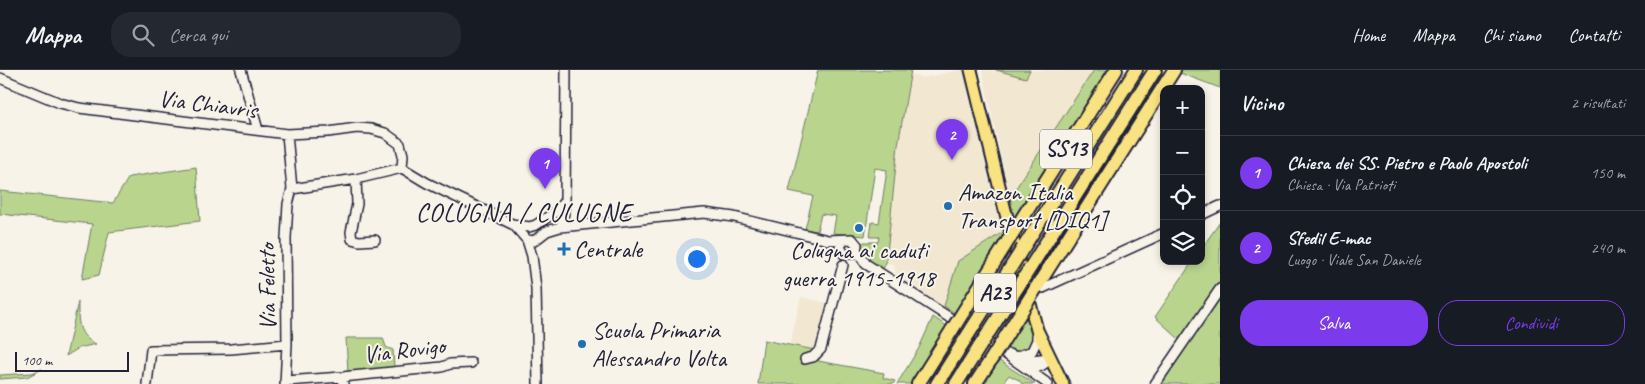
<!DOCTYPE html>
<html lang="it">
<head>
<meta charset="utf-8">
<style>
	:root { --surface:#171b24; --page:#242831; --text:#f1f3f6; --muted:#9ea1a6; --line:#363941; --accent:#7c3aed }
	body { margin:0; font-family:Caveat,sans-serif; background:var(--page); color:var(--text) }
	.controls { position:absolute; right:15px; top:15px; display:grid; overflow:hidden; border-radius:10px; box-shadow:0 2px 8px #0003 }
	.controls button { width:45px; height:45px; display:grid; place-items:center; padding:0; border:0; border-bottom:1px solid var(--line); background:var(--surface); color:var(--text); font:25px sans-serif }
	.scale { position:absolute; left:15px; bottom:12px; width:114px; box-sizing:border-box; padding-left:5px; border:2px solid #22223b; border-top:0; font-size:14px; line-height:18px; white-space:nowrap; color:#22223b; -webkit-text-stroke:4px #f7f3e8; paint-order:stroke }
	.you { position:absolute; left:696px; top:188px; width:18px; height:18px; margin:-12px; border:4px solid #fff; border-radius:50%; background:#1a73e8; box-shadow:0 0 0 8px #1a73e833 }
	.badge { display:grid; place-items:center; width:32px; height:32px; border-radius:50%; background:var(--accent); color:#fff; font-size:16px; font-weight:700 }
	.pin { position:absolute; translate:-50% -41px; filter:drop-shadow(0 1px 2px #0008) }
	.pin::after { content:''; position:absolute; top:26px; width:18px; height:15px; background:inherit; clip-path:polygon(0 0,100% 0,50% 100%) }
	.list { margin:0; padding:0; list-style:none }
	h2 { display:flex; justify-content:space-between; align-items:center; height:65px; margin:0; padding:0 20px; font-size:21px }
	h2 small { font-size:16px; font-weight:400; color:var(--muted) }
	.list li { display:grid; grid-template-columns:32px 1fr auto; gap:15px; align-items:center; box-sizing:border-box; height:75px; padding:0 20px; border-top:1px solid var(--line) }
	.list b { display:block; font-size:19px; white-space:nowrap }
	.list p { margin:0; font-size:16px; white-space:nowrap; color:var(--muted) }
	.list em { font-size:16px; font-style:normal; color:var(--muted) }
	.actions { display:flex; gap:10px; padding:15px 20px }
	.actions a { flex:1; padding:11px 0; border:1px solid var(--accent); border-radius:20px; text-align:center; font-size:18px; color:var(--accent) }
	.actions .main { background:var(--accent); color:#fff }
	.icon { flex:none; width:28px; height:28px; fill:none; stroke:currentColor; stroke-width:2; stroke-linecap:round; stroke-linejoin:round }
	.map { position:relative; flex:none; width:1220px; height:314px; overflow:hidden }
	header { display:flex; align-items:center; gap:30px; box-sizing:border-box; height:70px; padding:0 25px; background:var(--surface); border-bottom:1px solid var(--line) }
	header strong { font-size:24px }
	nav { display:flex; gap:28px; margin-inline-start:auto; font-size:18px }
	.search { width:350px; height:45px; background:var(--page); display:flex; align-items:center; gap:12px; box-sizing:border-box; padding:0 18px; border-radius:20px; color:var(--muted); font-size:19px }
	main { display:flex }
	aside { flex:1; background:var(--surface) }
	.map>svg:first-child { display:block }
</style>
</head>
<body>
<header>
<strong>Mappa</strong>
<div class="search"><svg class="icon" aria-label="search" viewBox="0 0 24 24"><circle cx="10" cy="10" r="6"/><path d="M15 15l6 6"/></svg>Cerca qui</div>
<nav><a>Home</a><a>Mappa</a><a>Chi siamo</a><a>Contatti</a></nav>
</header>
<main>
<div class="map">
<svg width="1220" height="314" viewBox="0 0 1220 314">
	<rect width="100%" height="100%" fill="#f7f3e8"/>
	<filter id="ink" filterUnits="userSpaceOnUse"><feTurbulence type="fractalNoise" baseFrequency=".02" numOctaves="2"/><feDisplacementMap in="SourceGraphic" scale="10" xChannelSelector="R" yChannelSelector="G"/><feConvolveMatrix kernelMatrix="1 2 1 2 8 2 1 2 1" color-interpolation-filters="sRGB"/></filter>
	<g filter="url(#ink)">
		<path fill="#f2e7d1" d="M959 0H963L992 123 1003 162 958 191 944 236 896 205 894 194 886 193 898 75 911 4 923 8Z
			M982 0H996L1026 8 1030 0H1094L1010 127Z
			M801 227 827 233 815 280 790 275Z"/>
		<path fill="#b9d58d" stroke="#6e7c64" d="M818 0H911L898 75 886 193 882 201C871 194 860 188 861 174L864 172H878L879 167H870L872 152 879 153 887 100 875 98 865 166 833 163 836 146 821 144 817 161 805 159 813 126 789 121Z
			M996 0H1030L1026 8Z
			M1094 0H1107L1014 151 1010 127Z
			M1182 0H1220V18L1180 3Z
			M196 97 200 151 109 162 99 205 82 209 92 154 0 144V121L113 133 129 107Z
			M1220 152V210L1179 269 1155 247 1193 191H1201V179Z
			M1003 162 1005 167 956 244 944 236 958 191Z
			M1220 224V314H1160Z
			M78 232C78 250 77 266 96 274L79 278 66 286Z
			M933 247 948 257 913 314H897L919 278Z
			M1026 247C1032 264 1038 273 1019 283L1006 277Z
			M346 268H383L386 277 393 280 394 298 348 302Z
			M764 270 825 282 818 291 884 303 883 308 895 311 893 314H758Z
			M998 290 1035 314H1022L1019 310 1009 305 1002 314H982Z
			M42 299 27 307 0 309V305L32 303Z"/>
		<g fill="none" stroke-linecap="round" stroke-linejoin="round">
			<g stroke="#22223b" stroke-width="12">
				<path id="minor" d="M241 0 258 60
					M0 8 60 33 79 38 287 64 328 62 357 58 371 59 385 63 400 74 403 85 402 98
					M402 98 427 113 512 154 529 157 536 155 558 140 565 130
					M356 109 357 134 351 162 352 169 359 171 375 170
					M292 119 356 109 402 98
					M1201 145 1220 136
					M563 149 565 134 566 0
					M514 155 527 170 532 186 536 218 538 314
					M560 157 704 143 734 147 828 170 852 169 857 175 856 180 866 194 1003 282 1048 314
					M527 170 534 171 547 161 560 157 563 152
					M843 170 840 177 844 184H852L856 180
					M1043 218 1164 163
					M1009 284 1016 287 1032 281 1037 270V260
					M1018 287 1031 290 1050 288
					M805 289 813 287 821 279 843 195
					M1024 296C1035 300 1042 298 1050 288
					M342 307 442 297 450 294 471 293
					M286 311 342 307 343 314
					M147 314 151 280 231 279 287 274
					M285 314 287 274 286 168 288 134 292 119 287 64
					M1155 314 1220 219"/>
			</g>
			<g stroke="#22223b" stroke-width="15">
				<path id="major" d="M971 0 1005 140 1037 260 1063 314"/>
			</g>
			<g stroke="#22223b" stroke-width="16">
				<path id="highway" d="M1016 158 1116 0
					M1023 178 1136 0
					M1030 198 1155 0
					M1036 218 1174 0
					M918 314 952 260
					M937 314 966 268
					M956 314 980 276
					M975 314 994 285"/>
			</g>
			<use href="#minor" stroke="#f7f3e8" stroke-width="9"/>
			<use href="#major" stroke="#f8e281" stroke-width="11"/>
			<use href="#highway" stroke="#f8e281" stroke-width="12"/>
			<g stroke="#22223b" stroke-width="16" stroke-linecap="butt">
				<path id="highway-bridge" d="M952 260 1016 158
					M966 268 1023 178
					M980 276 1030 198
					M994 285 1036 218"/>
			</g>
			<use href="#highway-bridge" stroke="#f8e281" stroke-width="12"/>
		</g>
	</g>
	<g fill="#1f6fb2" stroke="#f7f3e8" stroke-width="2">
		<circle cx="948" cy="136" r="5"/>
		<circle cx="859" cy="158" r="5"/>
		<path d="M561.5 171.5h5v5h5v5h-5v5h-5v-5h-5v-5h5z"/>
		<circle cx="582" cy="274" r="5"/>
	</g>
	<g text-anchor="middle" dominant-baseline="central" stroke-width="4" stroke-linejoin="round" paint-order="stroke">
		<g fill="#f7f3e8" stroke="#62616f" stroke-width="1">
			<rect x="1040" y="59.5" width="52" height="39" rx="4"/>
			<rect x="974" y="203.5" width="42" height="39" rx="4"/>
		</g>
		<g font-size="22" font-weight="bold" fill="#22223b">
			<text x="1066" y="79">SS13</text>
			<text x="995" y="223">A23</text>
		</g>
		<g font-size="24" fill="#22223b" stroke="#f7f3e8">
			<text transform="translate(208 34) rotate(7)">Via Chiavris</text>
			<text transform="translate(267 217) rotate(-91)">Via Feletto</text>
			<text transform="translate(404 280) rotate(-7)">Via Rovigo</text>
		</g>
		<g font-size="24" fill="#22223b" stroke="#f7f3e8" text-anchor="start">
			<text x="958" y="122">Amazon Italia<tspan x="958" dy="28">Transport [DIQ1]</tspan></text>
			<text x="574" y="179">Centrale</text>
			<text x="859" y="180" text-anchor="middle">Colugna ai caduti<tspan x="859" dy="28">guerra 1915-1918</tspan></text>
			<text x="592" y="260">Scuola Primaria<tspan x="592" dy="28">Alessandro Volta</tspan></text>
		</g>
		<g font-size="26" letter-spacing="1" fill="#22223b" stroke="#f7f3e8">
			<text x="524" y="142">COLUGNA / CULUGNE</text>
		</g>
	</g>
</svg>
<div class="controls">
<button>+</button>
<button>−</button>
<button><svg class="icon" aria-label="locate" viewBox="0 0 24 24"><circle cx="12" cy="12" r="6"/><path d="M12 2v4M12 18v4M2 12h4M18 12h4"/></svg></button>
<button><svg class="icon" aria-label="layers" viewBox="0 0 24 24"><path d="M12 4l9 5-9 5-9-5zM3 14l9 5 9-5"/></svg></button>
</div>
<div class="scale">100 m</div>
<div class="you"></div>
<div class="pin badge" style="left:545px;top:119px">1</div>
<div class="pin badge" style="left:952px;top:90px">2</div>
</div>
<aside>
<h2>Vicino<small>2 risultati</small></h2>
<ul class="list">
<li><span class="badge">1</span><div><b>Chiesa dei SS. Pietro e Paolo Apostoli</b><p>Chiesa · Via Patrioti</p></div><em>150 m</em></li>
<li><span class="badge">2</span><div><b>Sfedil E-mac</b><p>Luogo · Viale San Daniele</p></div><em>240 m</em></li>
</ul>
<div class="actions"><a class="main">Salva</a><a>Condividi</a></div>
</aside>
</main>
</body>
</html>
